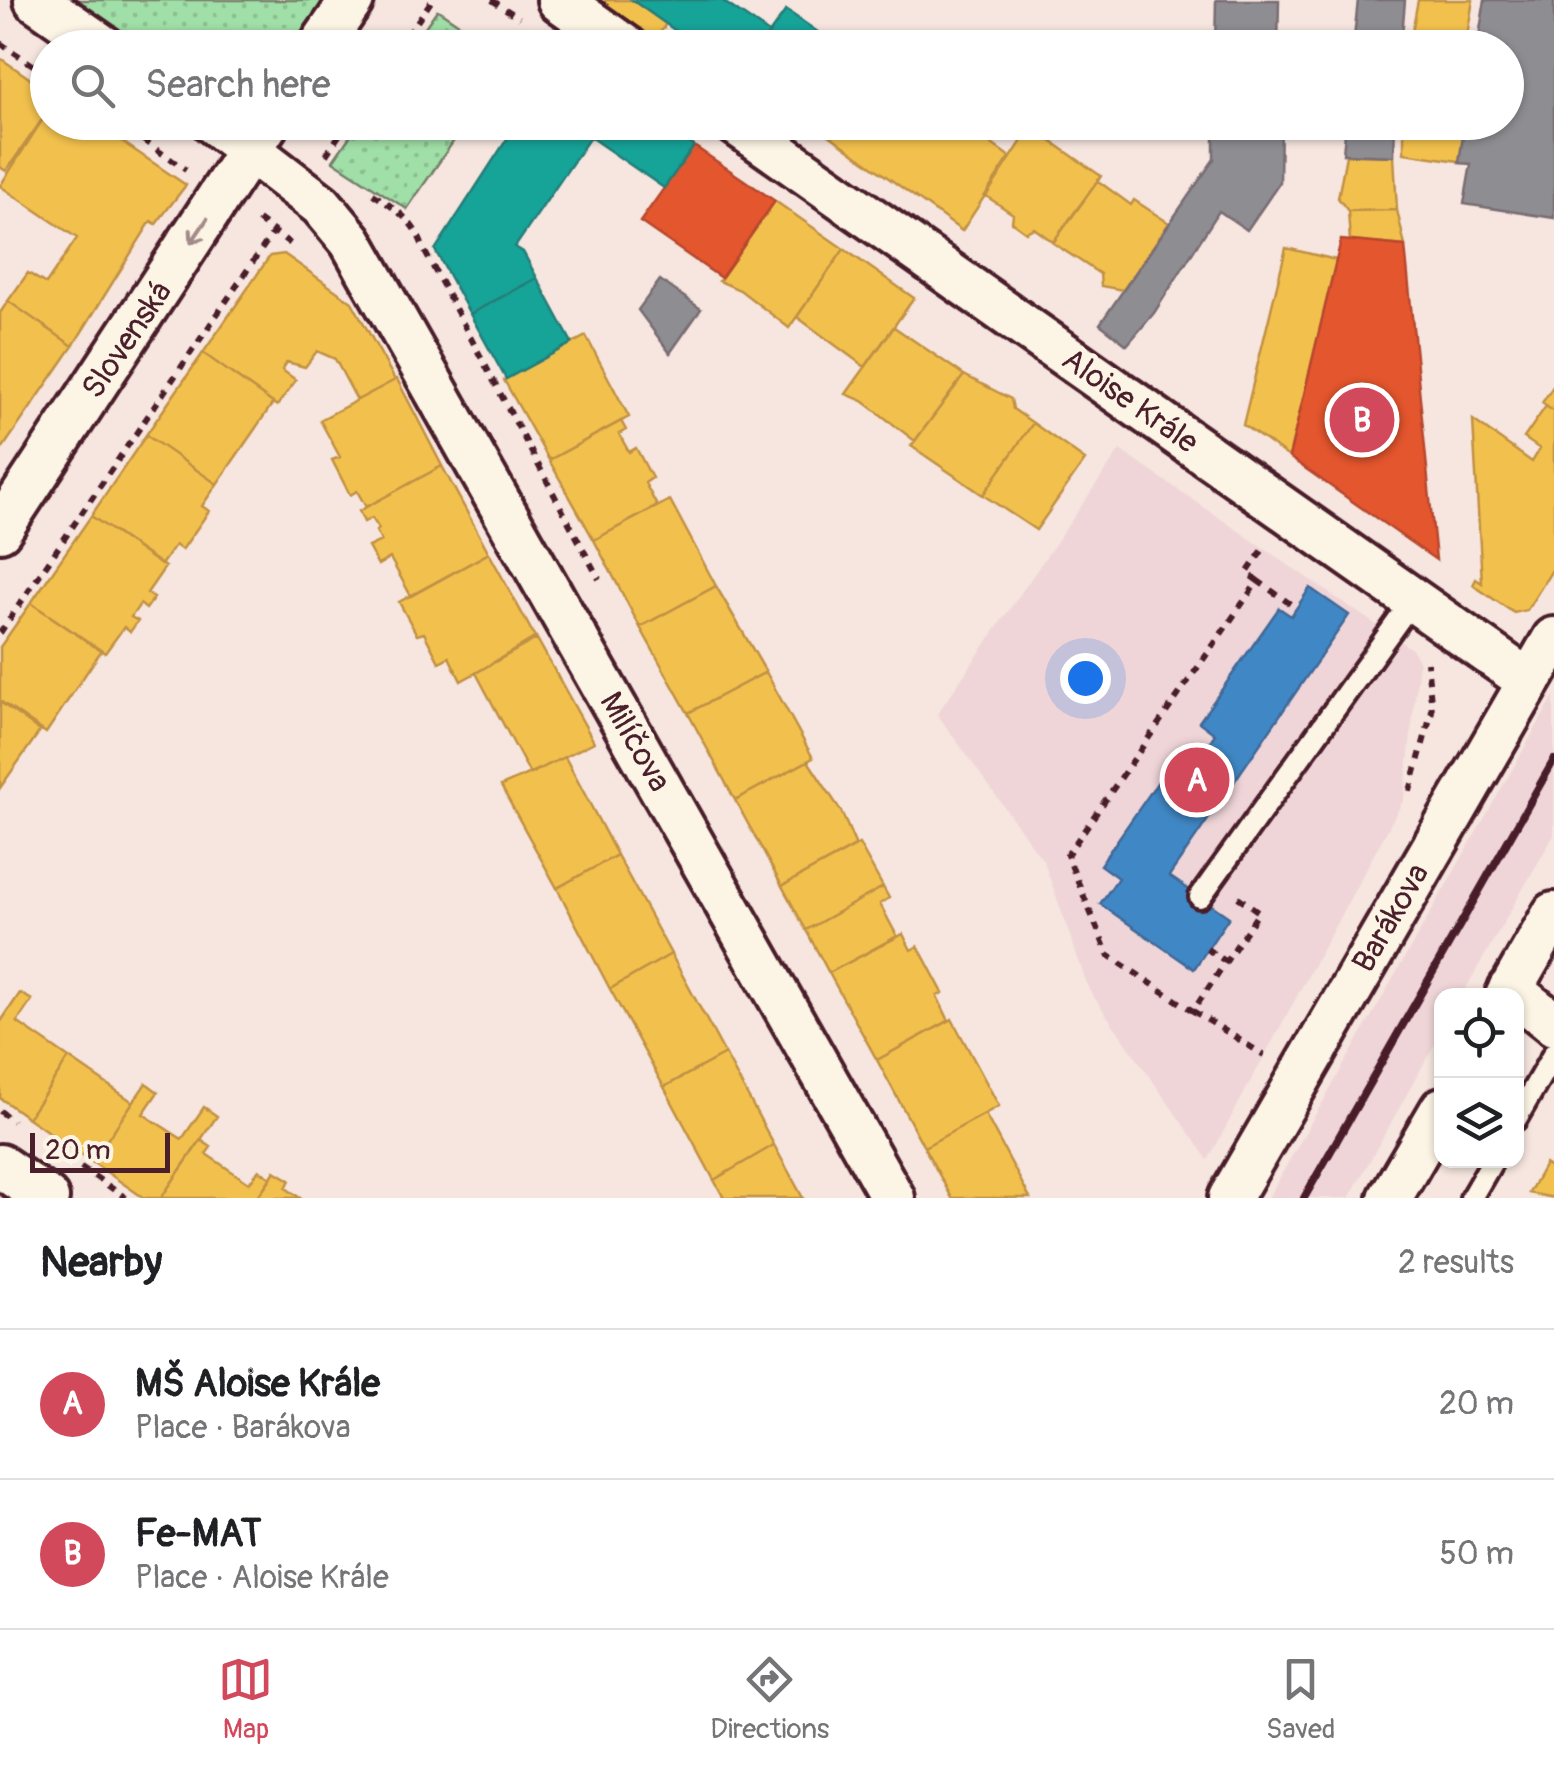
<!DOCTYPE html>
<html lang="en">
<head>
<meta charset="utf-8">
<style>
	:root { --surface:#fff; --page:#f2f2f2; --text:#202124; --muted:#757577; --line:#e0e0e0; --accent:#d1495b }
	body { margin:0; font-family:Pangolin,sans-serif; background:var(--page); color:var(--text) }
	.controls { position:absolute; right:30px; bottom:30px; display:grid; overflow:hidden; border-radius:20px; box-shadow:0 2px 8px #0004 }
	.controls button { width:90px; height:90px; display:grid; place-items:center; padding:0; border:0; border-bottom:2px solid var(--line); background:var(--surface); color:var(--text); font:50px sans-serif }
	.scale { position:absolute; left:30px; bottom:25px; width:140px; box-sizing:border-box; padding-left:10px; border:5px solid #4a1f2b; border-top:0; font-size:28px; line-height:35px; white-space:nowrap; color:#4a1f2b; -webkit-text-stroke:8px #fcf5e5; paint-order:stroke }
	.you { position:absolute; left:1085px; top:678px; width:35px; height:35px; margin:-25px; border:8px solid #fff; border-radius:50%; background:#1a73e8; box-shadow:0 0 0 15px #1a73e833 }
	.badge { display:grid; place-items:center; width:65px; height:65px; border-radius:50%; background:var(--accent); color:#fff; font-size:32px; font-weight:700 }
	.pin { position:absolute; translate:-50% -50%; border:5px solid #fff; box-shadow:0 2px 10px #0006 }
	.list { margin:0; padding:0; list-style:none }
	h2 { display:flex; justify-content:space-between; align-items:center; height:130px; margin:0; padding:0 40px; font-size:42px }
	h2 small { font-size:32px; font-weight:400; color:var(--muted) }
	.list li { display:grid; grid-template-columns:65px 1fr auto; gap:30px; align-items:center; box-sizing:border-box; height:150px; padding:0 40px; border-top:2px solid var(--line) }
	.list b { display:block; font-size:38px; white-space:nowrap }
	.list p { margin:0; font-size:32px; white-space:nowrap; color:var(--muted) }
	.list em { font-size:32px; font-style:normal; color:var(--muted) }
	.icon { flex:none; width:55px; height:55px; fill:none; stroke:currentColor; stroke-width:2; stroke-linecap:round; stroke-linejoin:round }
	.map { position:relative; flex:none; width:1554px; height:1198px; overflow:hidden }
	.search { position:absolute; background:var(--surface); box-shadow:0 2px 8px #0004; left:30px; right:30px; top:30px; height:110px; display:flex; align-items:center; gap:25px; box-sizing:border-box; padding:0 35px; border-radius:55px; color:var(--muted); font-size:38px }
	.sheet { height:430px; background:var(--surface) }
	nav { display:flex; justify-content:space-around; align-items:center; box-sizing:border-box; height:140px; border-top:2px solid var(--line); background:var(--surface); font-size:28px; color:var(--muted) }
	nav a { display:grid; justify-items:center; gap:5px }
	nav .on { color:var(--accent) }
	.map>svg:first-child { display:block }
</style>
</head>
<body>
<div class="map">
<svg width="1554" height="1198" viewBox="0 0 1554 1198">
	<defs>
		<pattern id="grass-dots" width="8" height="8" patternUnits="userSpaceOnUse" patternTransform="scale(2.5)"><rect width="8" height="8" fill="#a0dfa7"/><path d="M2 2h.1M6 6h.1" fill="none" stroke="#8bbf90" stroke-width="1.8" stroke-linecap="round"/></pattern>
	</defs>
	<rect width="100%" height="100%" fill="#f6e6df"/>
	<filter id="ink" filterUnits="userSpaceOnUse"><feTurbulence type="fractalNoise" baseFrequency=".01" numOctaves="2"/><feDisplacementMap in="SourceGraphic" scale="20" xChannelSelector="R" yChannelSelector="G"/><feConvolveMatrix kernelMatrix="1 2 1 2 8 2 1 2 1" color-interpolation-filters="sRGB"/></filter>
	<g filter="url(#ink)">
		<path fill="#efd5d8" d="M1120 450 1413 650 1419 662 1404 799 1208 1160 1089 990 1044 862 937 714Z
			M1554 696V835L1462 995 1442 996 1441 1033 1349 1198H1268Z"/>
		<path fill="url(#grass-dots)" stroke="#757f69" stroke-width="2.5" d="M64 0H341L308 48 132 47Z
			M437 10H438L493 47H411Z
			M359 123V122L466 123 407 209 333 161Z"/>
		<path fill="#f2c14e" stroke="#c09044" stroke-width="2.5" d="M606 0H632L666 24 649 48H574Z
			M1418 0H1473L1465 48H1409Z
			M0 58 48 91V111L6 171 0 167Z
			M48 111V122H93L186 185 156 224 151 221 73 346 8 301 28 273 46 284 77 238 0 186Z
			M811 122H977L994 135 989 142 1010 157 962 231Z
			M1404 122H1455L1454 131 1464 133 1459 161 1404 153Z
			M1031 127 1101 176 1053 242 1034 228 1026 232 1012 222 1013 214 986 196Z
			M1346 155 1394 156 1397 210 1348 211 1338 198Z
			M1098 181 1131 205 1134 200 1169 223 1123 290 1101 286 1100 274 1053 243Z
			M775 201 844 249 789 328 740 290 719 281Z
			M1397 210 1405 246 1350 241 1348 211Z
			M1286 248 1336 260 1289 457 1243 425Z
			M844 249 914 298 865 367 797 317Z
			M284 254 352 302 395 380 357 400 335 359 317 351 305 367 287 362 282 370 296 380 277 406 203 353 270 256Z
			M8 301 73 346 0 452V313Z
			M894 327 964 375 915 441 863 401 846 394Z
			M586 336 629 417 549 460 504 380Z
			M203 353 273 403 217 484 146 435Z
			M964 375 1011 399 1013 409 1033 423 983 495 911 446Z
			M397 379 442 466 366 507 357 491 350 495 332 460 340 457 320 420Z
			M1554 385V412L1542 403Z
			M1546 406 1554 412V567L1527 610 1514 613 1473 585 1476 579 1482 583 1473 420 1532 462 1540 449 1524 438Z
			M621 421 626 430 619 434 629 452 636 448 652 478 645 483 657 506 594 540 549 460Z
			M1033 423 1085 460 1036 530 983 495Z
			M146 435 217 484 202 506 209 511 182 550 175 545 161 565 91 516Z
			M442 466 489 553 411 596 390 558 378 565 368 547 381 541 376 531 379 529 372 518 364 522 359 511Z
			M670 500 716 586 640 627 594 540Z
			M91 516 165 567 147 593 154 598 146 609 140 604 131 617 138 621 130 632 124 627 105 653 31 603Z
			M489 553 536 639 461 681 449 657 439 662 424 633 417 635 399 602Z
			M716 586 766 672 688 713 640 627Z
			M31 603 101 651 46 733 0 701V647Z
			M536 637 594 742 530 774 476 673Z
			M766 672 813 758 735 800 688 713Z
			M0 702 40 731 0 788Z
			M565 757 617 855 557 888 501 786Z
			M808 761 841 811 856 846 782 886 735 800Z
			M859 844 883 887 806 930 782 886Z
			M617 855 671 954 610 989 557 888Z
			M883 887 889 898 880 904 897 936 829 973 806 930Z
			M903 934 911 950 918 946 943 993 937 996 949 1021 877 1060 829 973Z
			M671 954 725 1054 664 1087 610 989Z
			M20 993 32 1000 17 1022 69 1058 28 1118 0 1098V1023Z
			M952 1019 999 1106 924 1147 877 1060Z
			M725 1054 774 1145 714 1180 664 1087Z
			M69 1058 133 1102 92 1162 28 1118Z
			M146 1083 158 1092 143 1114 182 1139 204 1107 217 1116 161 1198H144L92 1162Z
			M985 1114 1030 1198H952L924 1147Z
			M201 1140 211 1147 206 1154 249 1183 259 1170 271 1178 257 1198H161Z
			M774 1145 803 1198H724L714 1180Z
			M1545 1164 1551 1168 1554 1164V1198L1529 1193Z
			M275 1171 290 1180 286 1188 300 1198H257Z"/>
		<path fill="#e4572e" stroke="#b6462d" stroke-width="2.5" d="M694 146 775 201 721 278 640 222Z
			M1341 240 1405 246 1436 560 1289 457Z"/>
		<path fill="#3f88c5" stroke="#426897" stroke-width="2.5" d="M1310 588 1349 615 1169 876 1229 917 1194 969 1100 904 1118 878 1100 865 1176 756 1192 768 1215 734 1199 722 1279 608 1291 616Z"/>
		<path fill="#17a398" stroke="#267b77" stroke-width="2.5" d="M632 0H721L769 33 759 48H700Z
			M786 10 841 48H759Z
			M518 122H661L694 146 664 188 590 137 515 247 523 252 537 278 470 314 435 250Z
			M537 278 572 343 506 379 470 314Z"/>
		<path fill="#8d8d92" stroke="#796c73" stroke-width="2.5" d="M1216 0H1279L1278 48H1215Z
			M1358 0H1405L1401 48H1353Z
			M1485 0H1554V218L1464 204 1471 164 1459 163 1465 122H1506V48H1477Z
			M1214 122H1281L1280 182 1247 230 1219 211 1154 313 1127 345 1100 324 1214 159Z
			M1346 122H1395L1394 156 1343 154Z
			M660 280 701 309 670 353 638 310Z"/>
		<g fill="none" stroke-linecap="round" stroke-linejoin="round">
			<g stroke="#4a1f2b" stroke-width="28">
				<path id="service" d="M1200 897 1413 600
					M1516 1119 1554 1053
					M1471 1198 1493 1160"/>
			</g>
			<g stroke="#4a1f2b" stroke-width="50">
				<path id="minor" d="M36 0 105 48
					M559 0 627 48
					M319 48 352 0
					M213 122 321 205 351 241 893 1198
					M734 122 1527 680
					M0 530 268 122
					M1510 989 1554 1024
					M1507 996 1554 914
					M0 1166 47 1198
					M1230 1198 1554 639
					M1390 1198 1442 1109"/>
			</g>
			<path stroke="#4a1f2b" stroke-width="6" stroke-dasharray="8 8" stroke-linecap="butt" d="M492 0 519 18
				M669 37 685 48
				M0 43 48 75
				M399 48 432 0
				M117 122 186 170
				M669 122 690 137
				M326 155 348 122
				M373 194C397 210 415 221 424 250L599 579
				M258 220 292 245
				M1258 581 1247 573 1264 548
				M0 633 276 228
				M1410 791 1432 711 1427 662
				M1238 897 1259 912 1193 1011 1108 955 1067 855 1258 581 1296 608
				M1207 949 1225 961
				M1193 1011 1264 1055
				M0 1111 13 1121
				M81 1167 126 1198"/>
			<use href="#service" stroke="#fcf5e5" stroke-width="20"/>
			<use href="#minor" stroke="#fcf5e5" stroke-width="42"/>
			<path stroke="#4a1f2b" stroke-width="8" d="M1304 1198 1554 760"/>
		</g>
		<defs><path id="oneway-shaft" d="M-6 0H5M1.5-3L5.5 0L1.5 3" fill="none" stroke-width="1.6" stroke-linecap="round" stroke-linejoin="round" transform="scale(2.5)"/></defs>
		<use stroke="#a38a88" href="#oneway-shaft" transform="translate(199 231) rotate(124)"/>
	</g>
	<g text-anchor="middle" dominant-baseline="central" stroke-width="10" stroke-linejoin="round" paint-order="stroke">
		<g font-size="32" fill="#4a1f2b" stroke="#fcf5e5">
			<text transform="translate(127 340) rotate(-56)">Slovenská</text>
			<text transform="translate(1130 401) rotate(35)">Aloise Krále</text>
			<text transform="translate(635 742) rotate(60)">Milíčova</text>
			<text transform="translate(1391 918) rotate(-60)">Barákova</text>
		</g>
	</g>
</svg>
<div class="controls">
<button><svg class="icon" aria-label="locate" viewBox="0 0 24 24"><circle cx="12" cy="12" r="6"/><path d="M12 2v4M12 18v4M2 12h4M18 12h4"/></svg></button>
<button><svg class="icon" aria-label="layers" viewBox="0 0 24 24"><path d="M12 4l9 5-9 5-9-5zM3 14l9 5 9-5"/></svg></button>
</div>
<div class="scale">20 m</div>
<div class="you"></div>
<div class="pin badge" style="left:1197px;top:780px">A</div>
<div class="pin badge" style="left:1362px;top:420px">B</div>
<div class="search"><svg class="icon" aria-label="search" viewBox="0 0 24 24"><circle cx="10" cy="10" r="6"/><path d="M15 15l6 6"/></svg>Search here</div>
</div>
<section class="sheet">
<h2>Nearby<small>2 results</small></h2>
<ul class="list">
<li><span class="badge">A</span><div><b>MŠ Aloise Krále</b><p>Place · Barákova</p></div><em>20 m</em></li>
<li><span class="badge">B</span><div><b>Fe-MAT</b><p>Place · Aloise Krále</p></div><em>50 m</em></li>
</ul>
</section>
<nav>
<a class="on"><svg class="icon" aria-label="map" viewBox="0 0 24 24"><path d="M3 6l6-2 6 2 6-2v14l-6 2-6-2-6 2zM9 4v14M15 6v14"/></svg>Map</a>
<a><svg class="icon" aria-label="directions" viewBox="0 0 24 24"><path d="M12 3l9 9-9 9-9-9zM9 14v-3h6M13 9l2 2-2 2"/></svg>Directions</a>
<a><svg class="icon" aria-label="saved" viewBox="0 0 24 24"><path d="M7 4h10v16l-5-4-5 4z"/></svg>Saved</a>
</nav>
</body>
</html>
